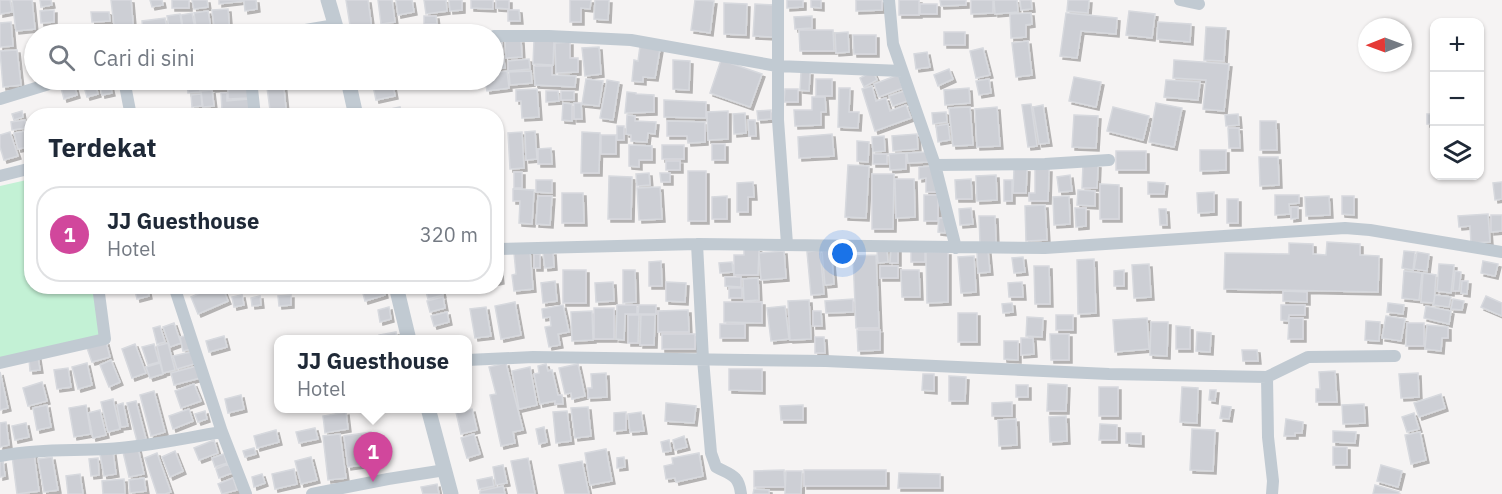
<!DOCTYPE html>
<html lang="id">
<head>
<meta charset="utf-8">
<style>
	:root { --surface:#fff; --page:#f2f2f3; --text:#1f2937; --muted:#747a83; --line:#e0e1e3; --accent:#111827 }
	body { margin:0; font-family:"IBM Plex Sans",sans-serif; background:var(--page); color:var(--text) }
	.controls { position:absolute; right:18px; top:18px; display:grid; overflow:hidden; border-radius:12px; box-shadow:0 2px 4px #0004 }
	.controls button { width:54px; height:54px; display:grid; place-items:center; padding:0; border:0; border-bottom:2px solid var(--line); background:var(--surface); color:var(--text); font:30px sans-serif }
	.compass { position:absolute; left:1358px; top:18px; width:54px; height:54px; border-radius:50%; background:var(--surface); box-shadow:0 2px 4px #0004; rotate:269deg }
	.you { position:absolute; left:843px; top:254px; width:21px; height:21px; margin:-15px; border:4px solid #fff; border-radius:50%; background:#1a73e8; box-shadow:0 0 0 9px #1a73e833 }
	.badge { display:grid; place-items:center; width:39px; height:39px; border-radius:50%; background:var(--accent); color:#fff; font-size:20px; font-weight:700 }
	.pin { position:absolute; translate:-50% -50px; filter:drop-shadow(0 2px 3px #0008) }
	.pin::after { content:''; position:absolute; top:32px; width:21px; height:18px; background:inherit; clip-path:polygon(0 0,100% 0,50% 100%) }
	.popup { position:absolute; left:274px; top:335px; width:198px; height:78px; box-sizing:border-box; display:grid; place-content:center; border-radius:12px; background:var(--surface); filter:drop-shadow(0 2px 4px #0005); font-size:20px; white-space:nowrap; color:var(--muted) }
	.popup b { font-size:22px; color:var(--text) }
	.popup::after { content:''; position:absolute; left:50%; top:100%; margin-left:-12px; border:12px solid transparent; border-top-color:var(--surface) }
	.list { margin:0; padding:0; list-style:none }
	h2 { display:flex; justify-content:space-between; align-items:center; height:78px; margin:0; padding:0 24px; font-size:26px }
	h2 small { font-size:20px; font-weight:400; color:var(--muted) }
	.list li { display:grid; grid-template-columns:39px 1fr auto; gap:18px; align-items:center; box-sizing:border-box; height:96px; margin:0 12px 12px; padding:0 12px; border:2px solid var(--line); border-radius:24px }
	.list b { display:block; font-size:22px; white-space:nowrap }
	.list p { margin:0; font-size:20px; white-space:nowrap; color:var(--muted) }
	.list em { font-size:20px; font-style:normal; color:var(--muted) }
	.icon { flex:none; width:33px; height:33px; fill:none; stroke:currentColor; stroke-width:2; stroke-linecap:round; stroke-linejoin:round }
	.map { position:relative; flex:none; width:1502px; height:494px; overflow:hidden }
	.search { position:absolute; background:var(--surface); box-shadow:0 2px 4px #0004; left:24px; top:24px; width:480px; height:66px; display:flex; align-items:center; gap:15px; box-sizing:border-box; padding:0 21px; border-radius:33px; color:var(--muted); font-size:22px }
	.panel { position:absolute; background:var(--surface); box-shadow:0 2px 4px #0004; left:24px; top:108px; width:480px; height:186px; border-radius:24px }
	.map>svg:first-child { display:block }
</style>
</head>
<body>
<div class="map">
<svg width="1502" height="494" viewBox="0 0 1502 494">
	<defs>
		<filter id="shadow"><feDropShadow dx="3" dy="3" stdDeviation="0" flood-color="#0004"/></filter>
	</defs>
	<rect width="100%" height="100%" fill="#f5f3f3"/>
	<path fill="#c3f1d5" d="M31 179 32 286 93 287 102 336 0 359V186Z"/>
	<path fill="#cdcfd5" stroke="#d7d9de" stroke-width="1.5" filter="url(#shadow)" d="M0 0H10L12 12 0 14Z
		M12 0H32L35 29 16 31Z
		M40 0H51L52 5 41 7Z
		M111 0H131L134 34H115Z
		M150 0H162L163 5 152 7Z
		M172 0H189V8H172Z
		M192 0H207L208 7 194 9Z
		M219 0H256L257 9 245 11 244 1 219 4Z
		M346 0H368L372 29 351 32Z
		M378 0H392L395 22 381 24Z
		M396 0H412L414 12 398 15Z
		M424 0H446L447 11 426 14Z
		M449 0H462V10L450 11Z
		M471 0H493V9L471 8Z
		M496 0H509V9L496 8Z
		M570 0H591L590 9 581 8V22H570Z
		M595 0H609L608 20 594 19Z
		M695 0 714 1 710 33 691 30Z
		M787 0H803V7L787 8Z
		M811 0H821V8L811 7Z
		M856 0H882V10L856 11Z
		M899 0H919V15H899Z
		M940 0H966V5L941 6Z
		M971 0H993V13L971 14Z
		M994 0H1017L1018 12 995 14Z
		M1020 0H1031L1032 9 1021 10Z
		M1068 0H1089L1088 13 1067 11Z
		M724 3 747 4 746 35 724 34Z
		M755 4 775 5 773 37 753 36Z
		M920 4H937V14H920Z
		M228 9 230 34H215L212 10Z
		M54 10V22L41 23 40 11Z
		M508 10H519L520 21H508Z
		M208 11 212 34H197L194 13Z
		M1129 11 1155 14 1152 38 1126 35Z
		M91 12H109L110 21 92 22Z
		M192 13 196 34H184L181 15Z
		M1031 13 1032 24 1026 25V37L1011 38 1010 14Z
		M1066 13 1117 18 1116 34 1081 31 1077 58 1060 56Z
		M180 14 183 34H170L167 16Z
		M424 16H436L437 24H424Z
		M812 16V28L795 29 794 17Z
		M165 18 167 29 143 31 142 21Z
		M11 22 13 46 0 47V23Z
		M1158 22 1191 24 1190 42 1157 39Z
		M111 25V34H95V26Z
		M1206 27 1226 28 1224 61 1204 60Z
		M799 30H833L834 51H800Z
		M848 32 849 52 836 53 835 33Z
		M944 32H965V45H944Z
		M853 35H876V54H854Z
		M501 38 505 68 494 69V39Z
		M521 40 522 57 506 58 505 41Z
		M534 40H554L553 65 533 64Z
		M1028 41 1032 75 1016 77 1012 43Z
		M570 42V58H578V72L556 73 555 43Z
		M640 46 660 49 655 78 643 77V82L632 81 634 60 638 61Z
		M599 47 601 74 585 76 582 48Z
		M983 48 990 75 976 78 970 51Z
		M17 50 21 85 3 87 0 51Z
		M927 52 930 67 916 69 914 54Z
		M529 59 530 69 508 71V61Z
		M673 60 690 61 689 90 673 89Z
		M721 60 762 74 750 107 710 93Z
		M1174 60 1229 64 1224 111 1203 109 1206 80 1173 78Z
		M534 66H552V75L576 76 575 87 535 85Z
		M949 69 953 79 938 86 934 75Z
		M507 71 509 88 487 91 485 80H494V73Z
		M531 71 532 83 510 85 509 72Z
		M873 71 877 80 864 87 860 78Z
		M801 72H810L809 91 800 90Z
		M898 75 903 88 879 97 874 84Z
		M1074 77 1101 82 1096 107 1069 101Z
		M586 79 603 81 599 106 582 104Z
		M816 79H832V96H816Z
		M989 79 991 93 979 95 976 81Z
		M73 80 77 95 64 99 60 84Z
		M82 80H94L98 94 87 97Z
		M99 80H109L112 93 102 95Z
		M143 80H178V83L144 86Z
		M187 80H199L200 92 188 93Z
		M200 80H211L212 88 200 89Z
		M212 80H223L224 88 213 89Z
		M225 80H248L249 88 225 89Z
		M266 80H283L286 109 270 110Z
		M380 80H392L395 96 376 100 372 81Z
		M607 80 619 82 613 120 600 118Z
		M1166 80 1200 82 1198 100 1164 97Z
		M872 86 876 101 886 98 890 111 906 105 911 118 875 131 862 89Z
		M839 88H850L849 112H859L858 128 838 127Z
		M969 88 970 103 945 105 944 90Z
		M228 89H249V98L228 99Z
		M537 89 539 117 522 118 521 101H516V90Z
		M785 89H798V102H784Z
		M212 90 214 106 203 107 201 91Z
		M546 91H558L559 101 546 102Z
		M561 91H574V100H561Z
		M904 91 907 101 893 106 889 96Z
		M627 92 636 93V94L654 95V112L625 113Z
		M221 93H227V101L249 99 250 109 222 111Z
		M201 94 202 106 192 107 191 95Z
		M812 97H825L826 112H821V125L795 126 794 110H812Z
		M664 100 706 102V118L664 117Z
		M563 103 572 104V121L562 120Z
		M574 103H581L582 119H574Z
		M1156 103 1182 108 1174 147 1149 142Z
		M1031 104 1037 146 1028 147 1022 105Z
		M1043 105 1049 143 1039 144 1033 107Z
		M400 107 402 116H382L381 111Z
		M970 107 973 145 953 146 949 108Z
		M997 107 1000 146 977 147 975 109Z
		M1113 107 1149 116 1143 140 1107 131Z
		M110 109 112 116H90Z
		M172 110V116H142V113Z
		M771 110V119L758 120 757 111Z
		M22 111 23 117 14 120 12 114Z
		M728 111V139L708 140 707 112Z
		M198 112V116H176V114Z
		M946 112 947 122 933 124 932 113Z
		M745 113 746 133 734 134 733 114Z
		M1238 114 1239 125 1226 126 1225 115Z
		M1427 114H1434V124H1427Z
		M627 115 635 116V121L656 122 655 134 648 133 647 142 631 141V135L626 134Z
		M1074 115 1098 116 1096 148 1072 147Z
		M25 120 26 128 12 130 11 122Z
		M748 120H755L756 136H749Z
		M667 121 705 122V142L688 143 687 136H667Z
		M1260 121H1276L1277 150H1260Z
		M948 124 950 140 938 142 936 126Z
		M617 126H624V140H617Z
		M1228 128H1239L1240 148H1229Z
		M25 131 28 147 18 149 14 133Z
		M535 131 537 159 526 160 525 132Z
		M10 132 18 156 4 160 0 147V135Z
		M522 132 524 168 510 169 508 133Z
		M582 132 600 133 599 173H581Z
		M832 134 834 156 799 158 798 137Z
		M917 134 918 149 893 151 892 136Z
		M601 135H616V154H601Z
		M884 136 885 151 873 152 872 137Z
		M857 141 869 142 868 162 857 161Z
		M712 144H725V160H712Z
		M629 145 652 146V160H639V167L629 166Z
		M662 145H684V159H662Z
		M551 148 552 164H538V149Z
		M1200 150H1226V170L1200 171Z
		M1116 151H1146V170H1116Z
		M928 152V162L908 163 907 153Z
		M906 153V169L890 170 889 154Z
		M873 154H887V164H873Z
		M1259 157H1278L1279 185 1260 186Z
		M666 161H680V170H666Z
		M1083 164 1098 165 1097 188H1082Z
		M848 165 869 166 866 218 845 217Z
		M933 166 936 192H926V178L919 179V167Z
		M1014 168 1027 169 1026 193H1013Z
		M1035 169H1049L1048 201H1029V193H1035Z
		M688 171H706V221H688Z
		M514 172H522V188H514Z
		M649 173 650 185 637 186 636 174Z
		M660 173H670V182H661Z
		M872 174H894L893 229H872Z
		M996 175 997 200 977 201 976 176Z
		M1070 175 1072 191 1059 192 1057 177Z
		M609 176 632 177 631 219H608Z
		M895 179H914L915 217 896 218Z
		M971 179 972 199H956L955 180Z
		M536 180H552V193L536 192Z
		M1004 180H1012V201H1004Z
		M753 182 754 197H748V212H737V183Z
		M1148 182 1165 183 1164 194H1148Z
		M1502 182V199L1495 200 1493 183Z
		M1100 184 1119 185V219H1100Z
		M660 187 662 219 639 220 637 188Z
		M513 189 534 190 532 224 519 223 520 201H513Z
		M1078 190 1095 191V206L1077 205Z
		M1214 192V212L1198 213 1197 193Z
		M562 193H583L584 223H562Z
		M924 195H938V221H924Z
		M1275 195H1299V203L1289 204 1290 214 1275 215Z
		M538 196H552L550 225 536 224Z
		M727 196V219H712V197Z
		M1069 196 1070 224 1054 225 1053 197Z
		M1329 196 1330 215 1306 216 1305 197Z
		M1342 196H1354V215L1342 214Z
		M1227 199H1238V223H1227Z
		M1045 205 1047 240 1026 241 1025 206Z
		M1291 207H1298V218L1291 219Z
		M971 208 973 224 960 225 959 209Z
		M1075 208H1086V226L1076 227Z
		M1159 209H1166L1167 225H1160Z
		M1488 214 1490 242 1471 243 1470 226 1459 227 1458 216Z
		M1491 215H1502V231L1491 232Z
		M979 216H995L996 243 980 244Z
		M939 218H946L945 233 938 232Z
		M1327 242 1360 244V255L1379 256 1378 292 1224 289 1225 253 1289 254V243L1313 244V254L1326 255Z
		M744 248 759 249 758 275H734V255H744Z
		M891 249H898V263H890Z
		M911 249H925V262H911Z
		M820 250 824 294 811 295 807 252Z
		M831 250 834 284 825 285 822 251Z
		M877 250H887L888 262 878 263Z
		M530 251 533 289 514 291 512 275 516 274 514 253Z
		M784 251 786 278 761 280 759 253Z
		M988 251 990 272 978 273 977 252Z
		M1404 251 1415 252 1413 270 1402 268Z
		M553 252 554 267 545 268 543 253Z
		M926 252H948V302L927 303Z
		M1417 252 1429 254 1427 271 1414 269Z
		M534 254H540V268H534Z
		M876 255 879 328H856L853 256Z
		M974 256 976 292 961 293 958 257Z
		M1023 257 1025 272 1014 273 1012 258Z
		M1094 259 1096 313 1078 314 1077 260Z
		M661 261 662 286H649V262Z
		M1483 261 1498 264 1495 276 1481 273Z
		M732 262 733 272 720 273 719 263Z
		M496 264H499L501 281 496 282Z
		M1149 264 1151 297 1134 298 1132 265Z
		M1439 264 1454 265 1451 293 1437 291Z
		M880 266H898V278H880Z
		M1034 266H1049L1050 304H1035Z
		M563 270H586V303H563Z
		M623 270H635L636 302 623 303Z
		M901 270H919L920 297H902Z
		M1124 270V286H1114V271Z
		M1404 271 1422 273 1419 300 1402 298Z
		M1455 271 1461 272 1459 291H1453Z
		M1423 273 1436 275 1434 303 1421 302Z
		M725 277H741V287L725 286Z
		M758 278 759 300 744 301 743 279Z
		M555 281 557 301 543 303 541 283Z
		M1462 281H1468L1467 294 1461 293Z
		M613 282 614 301 596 302 595 283Z
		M666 282 686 283 685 302 666 301Z
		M1022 282 1023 297H1009L1008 283Z
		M134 286H147L149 296 137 299Z
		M216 286H222L228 301 198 314 191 297Z
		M361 286H383L385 295 365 301Z
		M431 286H441L443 295 428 299 425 288Z
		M729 288H742V298H729Z
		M1283 291 1307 292V302L1283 301Z
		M242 295 244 305 234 307 232 297Z
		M291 295V305L279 306 278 296Z
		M1435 295 1451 297 1449 307 1433 305Z
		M260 296 261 305 252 306 251 298Z
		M1486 296 1502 303V316L1481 307Z
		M443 297 445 308 430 312 427 301Z
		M853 299V312L826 313 825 301Z
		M1453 299 1464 301 1462 310 1451 309Z
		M809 300 811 339 790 340 788 301Z
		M515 302 521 335 501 339 495 306Z
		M724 302H762V323L724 322Z
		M1012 303 1013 312 1003 313 1002 304Z
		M1388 303 1404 305 1403 314 1387 312Z
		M563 305 569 332 558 334 560 345 549 347 545 327 551 326 550 317 543 318 542 309Z
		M617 305H637V314H625L624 340 616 339Z
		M639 305H656V314H638Z
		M1281 305H1305V315H1289L1288 321 1281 320Z
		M785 306 789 339 771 341 767 308Z
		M1426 306 1451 311 1449 324 1424 318Z
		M389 307 391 319 380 322 378 310Z
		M486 307 491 336 475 338 470 309Z
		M594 308H614V339H594Z
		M688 310 689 332H658V311Z
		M592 311 593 340 572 341 571 312Z
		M813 311H821L822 326H813Z
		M447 312 449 322 434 326 431 316Z
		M958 313H977V342H958Z
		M628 315H639L638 343H628Z
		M641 315H655L654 345H640Z
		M1056 315H1073V330H1056Z
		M1386 316 1405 319 1401 341 1382 338Z
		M1027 317 1043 318 1042 337 1026 336Z
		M1147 318 1149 349 1115 352 1113 320Z
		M1289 318H1303V339H1288Z
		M1366 321 1380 322 1379 341 1365 340Z
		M1151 322H1168L1167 356 1150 355Z
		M174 323 181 343 170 347 163 327Z
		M1407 323H1424V346H1406Z
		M720 324H745V338H720Z
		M1427 325 1448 327V338H1442L1441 351 1425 349Z
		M160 326 165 342 157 344 153 328Z
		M1176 326 1190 327V349H1176Z
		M857 330H880V350L858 351Z
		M396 332 397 340H380L379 335Z
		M1197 332 1211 333 1210 352 1196 351Z
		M662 334H695V349H662Z
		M1050 334H1069V360H1051Z
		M189 335 192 349 183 351 180 337Z
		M224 336 227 347 209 352 206 341Z
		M815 337H824L825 353H815Z
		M1021 338H1033L1034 354 1021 355Z
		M1004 341H1018V360L1004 359Z
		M106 342 110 357 92 362 87 348Z
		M168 343 175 370 163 373 157 346Z
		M135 344 146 373 132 378 122 349Z
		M154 344 159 362 148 365 142 347Z
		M1242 350H1257L1258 361H1243Z
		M191 352 194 364 177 369 173 356Z
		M38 357 40 370 30 371 29 359Z
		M111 360 120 382 109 387 100 365Z
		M87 363 92 385 78 389 72 367Z
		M160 363 163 374 150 378 146 367Z
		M506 363 523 430 513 432 515 443 501 446 490 395 496 394 489 367Z
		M546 364 548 371 552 370 558 395H562L563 404H555V401L540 404 534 374 539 373 538 366Z
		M578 364 585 396 572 399 571 393 565 394 559 368Z
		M197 366 200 378 174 385 171 373Z
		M530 367 537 405 519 409 512 371Z
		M68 368 71 387 57 389 54 370Z
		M729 369H762V391L729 390Z
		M1335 371 1337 402H1316V389H1320L1319 372Z
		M0 372 8 408 0 410Z
		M606 373 607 397 588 398V388H592L591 374Z
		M1418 373 1419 397 1401 398 1399 374Z
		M923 374H934V391L922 390Z
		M949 376 966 377 965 401H949Z
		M42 382 47 401 28 406 23 388Z
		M194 384 201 401 181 408 175 391Z
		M1048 384 1067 385 1066 411H1047Z
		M1016 385H1028V397H1016Z
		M1099 387H1118V416H1099Z
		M1182 387 1198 388 1197 423 1180 422Z
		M1210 390H1216L1215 401 1209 400Z
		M154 391 165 432 151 436 140 395Z
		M1441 394 1445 408 1419 417 1414 403Z
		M241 395 244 409 228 413 225 399Z
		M113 399 120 429 108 432 101 402Z
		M136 401 146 439 137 441 127 403Z
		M1012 402V416H992V403Z
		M123 403 128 426 121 427 117 405Z
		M666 403 696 406 694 423 665 421Z
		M1364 404 1365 423 1343 424 1342 405Z
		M47 405 51 427 37 430 33 408Z
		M86 405 91 434 74 437 69 408Z
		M803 405V420H781L780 406Z
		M1222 406 1231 407 1229 419 1220 418Z
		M588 407 591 436 575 438 571 408Z
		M189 409 193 421 173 429 169 416Z
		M472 409 477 430 461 434 456 412Z
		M100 410 106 435 93 438 88 413Z
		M205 411 207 419 198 422 195 414Z
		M567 411 571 441 556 443 553 412Z
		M346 412 348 429 325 433 323 416Z
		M626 412V430L614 431V413Z
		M641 412 644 431 630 432 628 414Z
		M1414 413 1419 429 1407 432 1402 417Z
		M1066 416 1067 441 1050 442 1049 417Z
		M1016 419 1017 445 999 446 998 420Z
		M1286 419 1303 422 1302 433H1295V436H1284Z
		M6 422 9 445 0 447V423Z
		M26 423 29 437 15 440 12 426Z
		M1100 424 1117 425V440H1099Z
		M544 427 547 442 539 444 536 429Z
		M315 428 318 439 299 443 296 432Z
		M1192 429 1215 430 1213 471 1190 470Z
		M276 430 279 442 257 448 254 436Z
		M1333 431 1356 432 1355 443 1333 442Z
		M371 432 376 463 348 467 344 436Z
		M1420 432 1426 460 1411 464 1405 435Z
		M1126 433H1141V444L1126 443Z
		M340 434 346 478 328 480 323 436Z
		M474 434 480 454 467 458 461 438Z
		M684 436 687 447 675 450 673 440Z
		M214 440 218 453 199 460 194 448Z
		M669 440 671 451 663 452 661 442Z
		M1333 447H1347V465H1333Z
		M138 448 144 474 129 477 123 452Z
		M254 448 256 454 245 457 243 451Z
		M606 449 612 481 590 485 585 453Z
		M175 451 183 471 170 477 162 457Z
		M113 452 116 474 104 476 100 454Z
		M157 453 171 492 165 494H157L145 458Z
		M699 453 703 476 676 482 675 478 666 479 664 466 673 464 672 458Z
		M34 454 39 491 17 494 12 456Z
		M224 454 227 463 215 467 212 458Z
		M52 457 58 490 44 492 38 459Z
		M311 457 317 480 301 484 295 461Z
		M624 457 625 467 617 468V458Z
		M98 458 99 475 91 476 89 459Z
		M528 458 535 494H518L511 461Z
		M3 461 5 476 0 477V462Z
		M582 461 589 494H565L559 465Z
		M228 464 232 473 219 478 216 469Z
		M503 465 507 483 496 485 493 467Z
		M1381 465 1402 471 1398 487 1377 481Z
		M294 469 297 484 275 489 272 474Z
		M784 470 785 487H754V471Z
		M804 470H886V486H804Z
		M786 471H802L801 494H785Z
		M899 473 940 474V488H898Z
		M80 474 83 494H68L66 476Z
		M262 474 265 483 254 487 252 477Z
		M492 477 494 486 479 489 477 480Z
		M144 478 146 491 130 493 129 480Z
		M233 478 237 490 222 494 218 484Z
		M124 479 125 494H103L102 481Z
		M437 484 439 494H423L421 487Z
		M1375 485 1399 492 1398 494H1373Z
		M503 486 505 494H480V491Z
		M754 489 769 490V494H753Z"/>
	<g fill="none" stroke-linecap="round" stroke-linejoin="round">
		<path stroke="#c1cad2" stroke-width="12" d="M778 0V120L787 244
			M889 0 893 44 935 165 956 248
			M1180 0 1199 4
			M282 34 335 25
			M494 36H549L631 40 777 66 902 71
			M124 80 131 116
			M251 80 255 116
			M0 99 62 80
			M935 165 1045 164 1109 160
			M0 176 32 168
			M697 244 703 359 711 453 716 467C731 475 739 475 741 494
			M496 249 697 244 1045 248 1345 228 1370 230 1502 252
			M174 286 222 432 246 494
			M467 360 533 357 826 361 1109 374 1267 377 1308 357 1395 356
			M0 363 105 339 98 286
			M1267 377 1268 437 1273 481 1272 494
			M0 456C35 449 71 451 107 449 146 447 184 438 222 432
			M312 494 388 479 445 470"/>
		<path stroke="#c1cad2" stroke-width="15" d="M328 0 338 34
			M348 80 356 116
			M396 286 409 340
			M428 408 451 494"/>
	</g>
</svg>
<div class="controls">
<button>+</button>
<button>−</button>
<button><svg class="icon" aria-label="layers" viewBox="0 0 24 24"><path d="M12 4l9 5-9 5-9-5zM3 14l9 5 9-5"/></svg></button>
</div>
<svg class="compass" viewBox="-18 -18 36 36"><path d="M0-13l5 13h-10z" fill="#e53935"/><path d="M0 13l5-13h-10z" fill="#747a83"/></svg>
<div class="you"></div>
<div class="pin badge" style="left:373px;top:482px;background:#d1479c">1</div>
<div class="popup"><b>JJ Guesthouse</b>Hotel</div>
<div class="search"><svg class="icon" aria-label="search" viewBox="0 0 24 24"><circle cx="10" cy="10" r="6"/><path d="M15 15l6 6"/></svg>Cari di sini</div>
<section class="panel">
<h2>Terdekat<small></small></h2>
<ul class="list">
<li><span class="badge" style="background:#d1479c">1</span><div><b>JJ Guesthouse</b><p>Hotel</p></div><em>320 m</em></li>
</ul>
</section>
</div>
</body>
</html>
